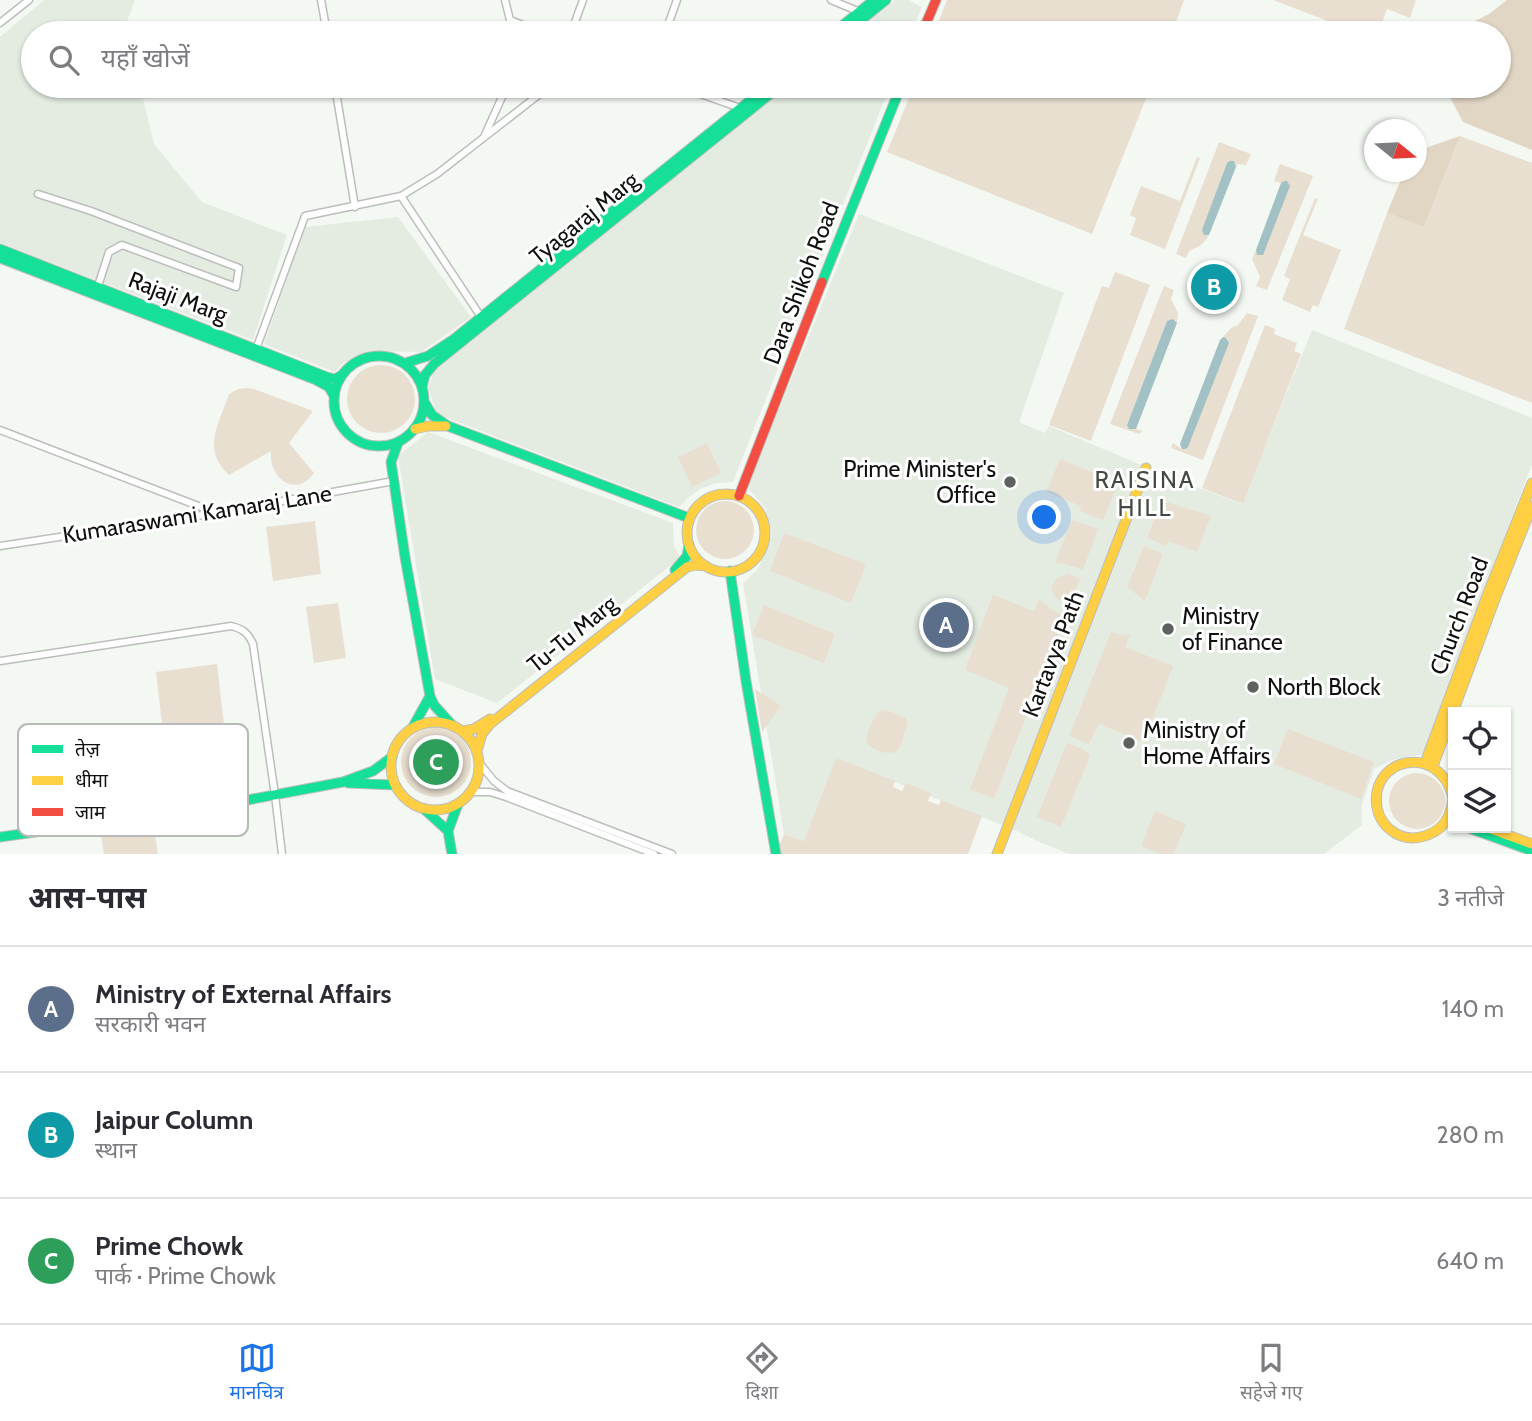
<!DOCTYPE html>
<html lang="hi">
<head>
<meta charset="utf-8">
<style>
	:root { --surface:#fff; --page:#f7f7f7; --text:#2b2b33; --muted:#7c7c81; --line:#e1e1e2; --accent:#1a73e8 }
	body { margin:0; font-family:Cabin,"Noto Sans Devanagari",sans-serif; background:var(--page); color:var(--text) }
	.controls { position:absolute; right:21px; bottom:21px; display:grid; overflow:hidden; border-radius:0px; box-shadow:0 2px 5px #0004 }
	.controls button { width:63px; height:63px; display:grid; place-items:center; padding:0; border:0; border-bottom:2px solid var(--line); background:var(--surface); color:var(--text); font:35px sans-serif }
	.compass { position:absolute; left:1364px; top:119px; width:63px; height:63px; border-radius:50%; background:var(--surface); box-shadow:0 2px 5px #0004; rotate:108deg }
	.you { position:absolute; left:1045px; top:518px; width:24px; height:24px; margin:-18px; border:5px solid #fff; border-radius:50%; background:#1a73e8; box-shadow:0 0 0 10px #1a73e833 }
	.badge { display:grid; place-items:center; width:46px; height:46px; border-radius:50%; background:var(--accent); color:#fff; font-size:23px; font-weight:700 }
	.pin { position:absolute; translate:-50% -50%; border:4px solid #fff; box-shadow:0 2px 7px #0006 }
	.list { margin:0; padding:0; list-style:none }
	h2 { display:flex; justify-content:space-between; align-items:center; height:91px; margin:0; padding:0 28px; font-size:30px }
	h2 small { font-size:23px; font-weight:400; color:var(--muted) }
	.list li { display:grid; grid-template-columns:46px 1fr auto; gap:21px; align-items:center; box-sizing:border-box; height:126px; padding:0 28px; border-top:2px solid var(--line) }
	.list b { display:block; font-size:26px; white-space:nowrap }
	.list p { margin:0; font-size:23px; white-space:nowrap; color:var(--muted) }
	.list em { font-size:23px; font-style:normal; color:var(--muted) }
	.icon { flex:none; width:38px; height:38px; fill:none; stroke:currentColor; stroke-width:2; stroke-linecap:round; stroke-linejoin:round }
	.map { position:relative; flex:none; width:1532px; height:854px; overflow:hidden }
	.search { position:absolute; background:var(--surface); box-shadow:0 2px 5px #0004; left:21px; right:21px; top:21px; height:77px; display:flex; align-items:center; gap:18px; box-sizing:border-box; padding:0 24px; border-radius:38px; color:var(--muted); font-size:26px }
	.sheet { height:469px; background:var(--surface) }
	nav { display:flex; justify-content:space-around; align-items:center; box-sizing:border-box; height:98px; border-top:2px solid var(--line); background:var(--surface); font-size:19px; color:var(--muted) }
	nav a { display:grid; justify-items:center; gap:4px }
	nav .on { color:var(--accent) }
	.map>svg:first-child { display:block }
</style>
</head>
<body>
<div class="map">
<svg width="1532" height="854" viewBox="0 0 1532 854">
	<rect width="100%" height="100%" fill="#f4f8f3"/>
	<path fill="#e4ece2" d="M44 0H135L126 24 128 33H33V86H140L154 144 202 202 287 235 253 340 0 243V37Z
		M895 0H909L922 7 911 33H853Z
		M788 86H890L733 482 717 483 702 488 689 497 679 507 437 414 428 388 435 368Z
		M859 214 1064 293 1019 422 1045 433 1049 426 1139 464 1146 468 1242 504 1312 330 1532 418V464L1423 754 1392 760 1374 769 1362 804V825L1324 854H1069L1035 840 1017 831 837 759 804 841 784 834 743 583 758 569 772 534 765 508 747 487Z
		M398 217 471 317 421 352 369 351 343 363 335 372 264 344 305 227Z
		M428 432 673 523 674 545 680 558 497 703 435 679 398 456Z"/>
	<path fill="#e8dfd0" d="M947 0H1184L1172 33H934Z
		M1273 0H1416L1410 18 1387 9 1378 33H1359Z
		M914 86H1151L1092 234 887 152Z
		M1460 136 1532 163V403L1344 329 1387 213 1424 227Z
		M1219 142 1251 154 1246 165 1238 164 1236 167V164L1206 236 1209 235C1204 244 1199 247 1189 251L1186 258 1176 254Z
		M1197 157 1200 158 1165 249 1130 235 1136 218 1130 215 1141 186 1180 201Z
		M1280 164 1313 176 1267 290 1256 286 1260 277 1252 259 1256 250V253L1284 181 1281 183 1274 181Z
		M1315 198 1318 199 1303 235 1341 250 1318 307 1313 305 1310 312 1282 300 1290 279 1284 276Z
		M1209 271 1236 281 1226 307 1199 297Z
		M1115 272 1150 285 1091 441 1049 425 1102 286 1109 288Z
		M1164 286 1174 290 1171 299 1178 313 1177 323 1175 320 1167 321 1127 425 1133 429H1136L1143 431 1139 434 1110 424Z
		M1247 313 1258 316 1203 460 1171 448 1173 443 1182 449 1228 340 1223 337 1231 328 1238 325Z
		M1265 325 1275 329 1274 334 1297 343 1294 351 1301 354 1243 504 1202 488Z
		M347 399a34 34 0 1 1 68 0a34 34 0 1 1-68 0Z
		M246 388 254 389 313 411 289 443 314 473C296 499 268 478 271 451L229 475C201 449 219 424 229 394L238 389Z
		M707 443 721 473 692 487 678 457Z
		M1060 459 1112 480 1118 485 1103 520 1080 511 1081 506 1046 492Z
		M1164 501 1211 516 1197 552 1168 541 1166 546 1147 538 1160 503Z
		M696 530a29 29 0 1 1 58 0a29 29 0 1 1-58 0Z
		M1072 520 1098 529 1083 570 1066 564 1055 563Z
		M315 521 321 574 273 581 266 527Z
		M784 533 866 564 851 603 770 571Z
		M1144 546 1163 554 1145 601 1127 587Z
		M1069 574 1080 579 1069 606C1064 603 1057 601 1054 595 1047 583 1059 575 1069 574Z
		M993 595 1034 611 1039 599 1052 610 1065 616 994 799 970 789 1009 688 965 670Z
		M338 603 346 658 314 663 306 607Z
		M764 605 835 634 824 663 752 635Z
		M1111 632 1116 634 1130 635 1125 647 1173 666 1144 742 1099 724 1089 744 1069 736Z
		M217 664 224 725 163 733 156 672Z
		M755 689 781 706 762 732Z
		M886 710 906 718C908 724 907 727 904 734 903 738 901 747 898 750 892 757 870 750 867 743 864 736 875 716 879 711Z
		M401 762a35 35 0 1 1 70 0a35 35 0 1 1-70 0Z
		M1288 729 1374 762 1361 799 1274 764Z
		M1067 743C1075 746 1085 748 1090 756L1061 827 1037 817Z
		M836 758 895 781 893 787 902 791 906 783 931 793 928 801 939 805 941 800 982 816 968 854H776L784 834 804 841Z
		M1389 801a28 28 0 1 1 56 0a28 28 0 1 1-56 0Z
		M1155 811 1186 824 1174 854H1160L1141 846Z
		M154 829 158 854H104L101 836Z"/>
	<path fill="#e1d5c4" d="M1507 0H1532V150L1463 122 1444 86H1499V33H1457L1459 29 1489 14Z
		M1460 136 1424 227 1387 213 1404 172H1416L1417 151Z"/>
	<path fill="#a1c1c4" d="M1230 161H1234L1236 167 1209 235H1204L1202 230 1227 163Z
		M1284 181H1287L1290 186 1263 255H1257L1256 250 1281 183Z
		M1173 319 1177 323 1136 429H1129L1127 425 1167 321Z
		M1223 337 1226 338 1229 343 1188 447 1185 449H1182L1180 444 1220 340Z"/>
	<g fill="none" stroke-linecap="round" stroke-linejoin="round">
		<g stroke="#bbbebb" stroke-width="9">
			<path id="street" d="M321 0 327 33
				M505 0 510 20V33
				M831 0 860 12
				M510 20 543 33
				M0 23 29 0
				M571 33 583 0
				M665 33 677 0
				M335 86 355 207
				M678 86 740 108
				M484 137 502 97 504 86
				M38 194 91 211 239 268 236 287 122 245 109 252 98 286
				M401 196 481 317
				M255 352 305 216 401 196 437 174 550 86
				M0 430 214 512
				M0 546 216 513 394 481
				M0 661 231 626C243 629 248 633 253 644L275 795 282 854
				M480 764 494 781 507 791 672 854
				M471 792H490L506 797 654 854"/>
		</g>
		<g stroke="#bbbebb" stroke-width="11">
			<path id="fast" d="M833 33 874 0
				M845 33 886 0
				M0 249 327 377 335 379 342 375
				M0 258 314 379 329 387 334 396
				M822 282 901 86
				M334 401a45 45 0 1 1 90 0a45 45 0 1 1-90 0Z
				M405 363 428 356 454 339 768 86
				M422 387 425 375 434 364 780 86
				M425 403 432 415 448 426 689 518
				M398 443 391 462 405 557 430 696 434 705 451 724
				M675 570 687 556 689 545
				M730 571 746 681 776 854
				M413 727 430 696
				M348 783 395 785
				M424 809 448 831
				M1469 828 1532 851
				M0 837 210 807 343 782 373 771 392 757
				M452 854 448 831 458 804"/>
		</g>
		<g stroke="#bbbebb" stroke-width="11">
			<path id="slow" d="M415 429 428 426H446
				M687 533a39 39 0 1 1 78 0a39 39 0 1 1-78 0Z
				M391 766a44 44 0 1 1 88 0a44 44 0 1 1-88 0Z
				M463 731 474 729 490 719
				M477 751 482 734 490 724 687 567 696 565 706 566
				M1425 763 1487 596 1532 483
				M1433 766 1495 599 1532 506
				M1453 798C1440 742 1369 757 1377 807 1379 819 1385 827 1395 833 1413 844 1441 835 1449 815 1451 810 1452 804 1453 799
				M1488 828 1532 844
				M997 854 1146 468"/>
		</g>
		<g stroke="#bbbebb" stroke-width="11">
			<path id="jam" d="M922 33 936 0
				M739 496 822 282"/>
		</g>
		<use href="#street" stroke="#fdfefd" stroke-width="6"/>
		<use href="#fast" stroke="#16e098" stroke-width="9"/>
		<use href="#slow" stroke="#ffcf43" stroke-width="9"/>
		<use href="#jam" stroke="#f24e42" stroke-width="9"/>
	</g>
	<g fill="#5e625e" stroke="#fff" stroke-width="2.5">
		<circle cx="1010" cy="482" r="7"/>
		<circle cx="1168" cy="629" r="7"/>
		<circle cx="1253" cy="687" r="7"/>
		<circle cx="1129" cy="743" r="7"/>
	</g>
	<g text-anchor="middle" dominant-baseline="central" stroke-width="6" stroke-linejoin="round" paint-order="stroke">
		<g font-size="23" fill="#0e110e" stroke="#fff">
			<text transform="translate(584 218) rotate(-39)">Tyagaraj Marg</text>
			<text transform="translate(801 283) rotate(-69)">Dara Shikoh Road</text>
			<text transform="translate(178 297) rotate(21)">Rajaji Marg</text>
			<text transform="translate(197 514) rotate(-9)">Kumaraswami Kamaraj Lane</text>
			<text transform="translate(1459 616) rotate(-69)">Church Road</text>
			<text transform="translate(572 634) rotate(-39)">Tu-Tu Marg</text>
			<text transform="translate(1053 654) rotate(-69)">Kartavya Path</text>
		</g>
		<g font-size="23" fill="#0e110e" stroke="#fff" text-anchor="start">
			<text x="996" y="469" text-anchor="end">Prime Minister's<tspan x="996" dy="26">Office</tspan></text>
			<text x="1182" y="616">Ministry<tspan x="1182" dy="26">of Finance</tspan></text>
			<text x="1267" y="687">North Block</text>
			<text x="1143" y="730">Ministry of<tspan x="1143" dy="26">Home Affairs</tspan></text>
		</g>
		<g font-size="24" letter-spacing="2" fill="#434942" stroke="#fff">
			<text x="1145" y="479">RAISINA<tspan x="1145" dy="28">HILL</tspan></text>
		</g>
	</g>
	<rect x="18" y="724" width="230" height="112" rx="10" fill="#fff" stroke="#b7b8b7" stroke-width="2"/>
	<rect x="32" y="745" width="31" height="8" fill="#16e098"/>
	<rect x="32" y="776" width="31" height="9" fill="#ffcf43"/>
	<rect x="32" y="808" width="31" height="8" fill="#f24e42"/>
	<g font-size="19" fill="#0e110e">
		<text x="75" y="756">तेज़</text>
		<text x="75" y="787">धीमा</text>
		<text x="75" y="819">जाम</text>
	</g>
</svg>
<div class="controls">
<button><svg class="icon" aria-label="locate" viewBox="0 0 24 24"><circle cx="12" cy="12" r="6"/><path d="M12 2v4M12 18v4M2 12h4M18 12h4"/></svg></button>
<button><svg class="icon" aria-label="layers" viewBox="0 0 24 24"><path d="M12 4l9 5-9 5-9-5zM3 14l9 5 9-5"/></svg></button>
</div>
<svg class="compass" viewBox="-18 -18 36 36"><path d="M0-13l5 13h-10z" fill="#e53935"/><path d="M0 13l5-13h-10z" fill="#7c7c81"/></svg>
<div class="you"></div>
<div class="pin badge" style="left:946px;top:625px;background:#5c6f8a">A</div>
<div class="pin badge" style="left:1214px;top:287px;background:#0f9aa8">B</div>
<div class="pin badge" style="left:436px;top:762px;background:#2e9e5b">C</div>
<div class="search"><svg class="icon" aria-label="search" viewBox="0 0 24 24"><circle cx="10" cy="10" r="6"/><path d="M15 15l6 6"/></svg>यहाँ खोजें</div>
</div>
<section class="sheet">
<h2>आस-पास<small>3 नतीजे</small></h2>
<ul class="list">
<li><span class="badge" style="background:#5c6f8a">A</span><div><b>Ministry of External Affairs</b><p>सरकारी भवन</p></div><em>140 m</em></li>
<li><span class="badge" style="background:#0f9aa8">B</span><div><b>Jaipur Column</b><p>स्थान</p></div><em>280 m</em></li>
<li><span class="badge" style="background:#2e9e5b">C</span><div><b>Prime Chowk</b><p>पार्क · Prime Chowk</p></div><em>640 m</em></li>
</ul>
</section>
<nav>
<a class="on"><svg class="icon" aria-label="map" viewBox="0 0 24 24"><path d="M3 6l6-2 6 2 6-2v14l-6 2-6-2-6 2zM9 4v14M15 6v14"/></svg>मानचित्र</a>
<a><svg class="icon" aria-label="directions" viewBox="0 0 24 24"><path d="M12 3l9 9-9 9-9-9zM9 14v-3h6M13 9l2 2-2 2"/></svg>दिशा</a>
<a><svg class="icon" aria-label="saved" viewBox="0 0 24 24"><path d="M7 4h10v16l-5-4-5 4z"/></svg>सहेजे गए</a>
</nav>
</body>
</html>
